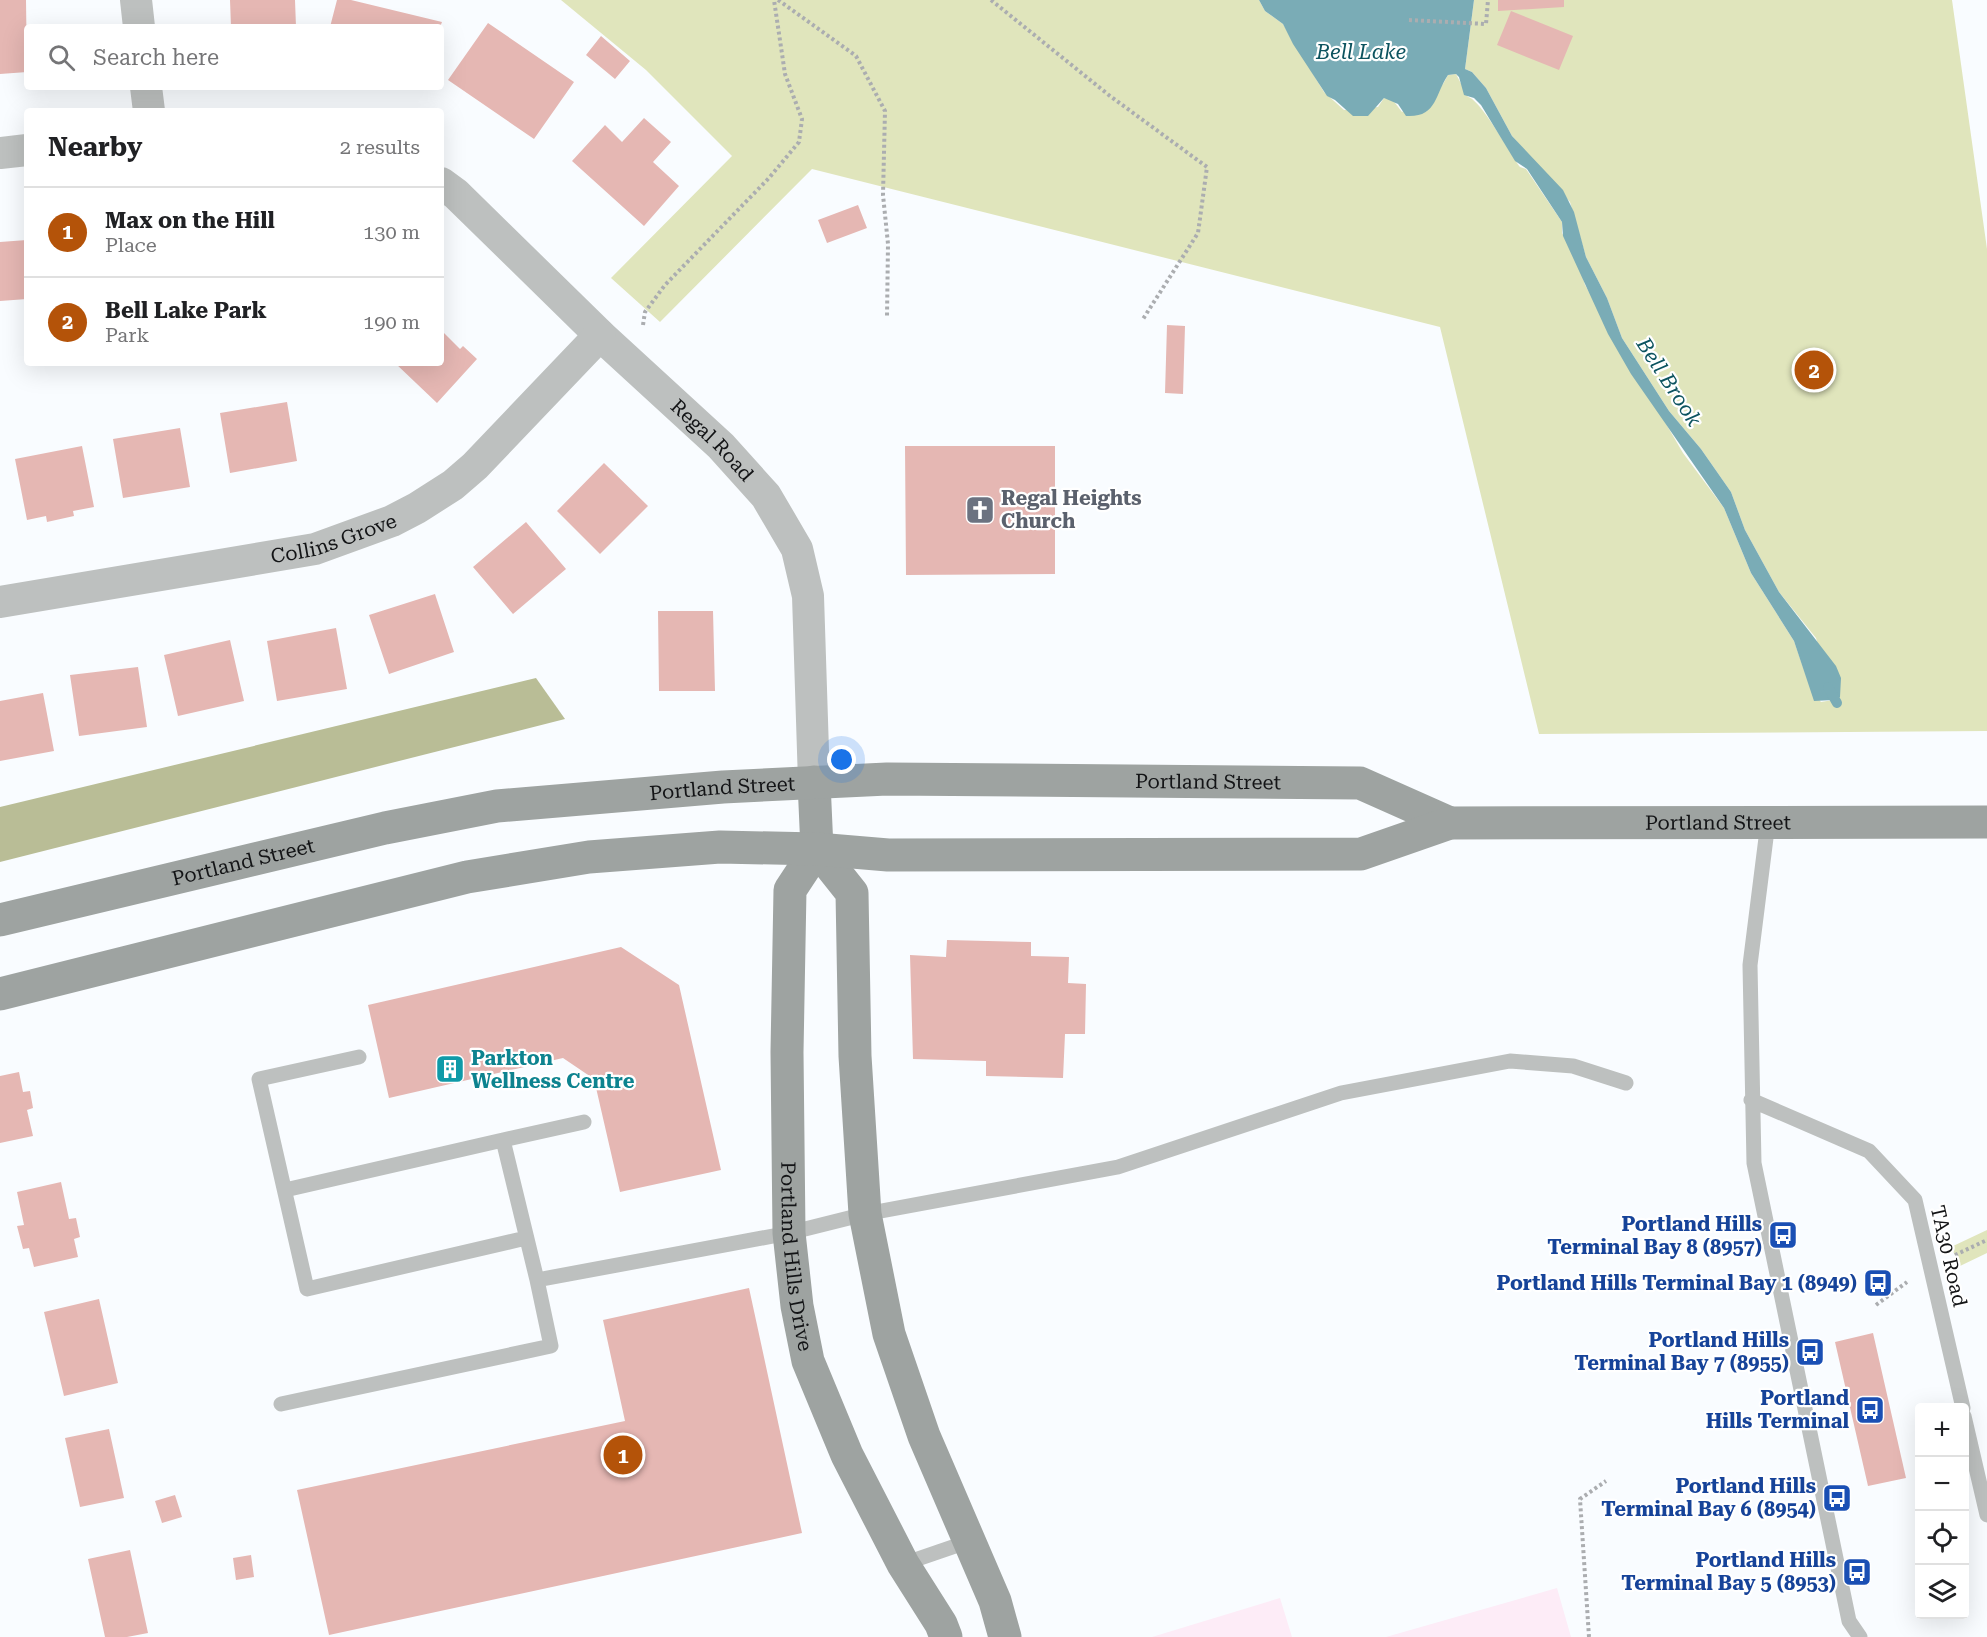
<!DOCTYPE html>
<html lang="en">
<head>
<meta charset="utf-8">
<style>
	:root { --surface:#fff; --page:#f6f6f6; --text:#202124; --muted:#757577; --line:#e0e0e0; --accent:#b45309 }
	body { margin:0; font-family:"Roboto Serif",serif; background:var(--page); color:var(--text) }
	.controls { position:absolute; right:18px; bottom:18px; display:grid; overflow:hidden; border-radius:6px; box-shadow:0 6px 24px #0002 }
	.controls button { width:54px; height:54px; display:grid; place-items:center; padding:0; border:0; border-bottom:2px solid var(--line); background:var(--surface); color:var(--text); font:30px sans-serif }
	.you { position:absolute; left:842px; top:760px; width:21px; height:21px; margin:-15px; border:4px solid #fff; border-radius:50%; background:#1a73e8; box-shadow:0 0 0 9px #1a73e833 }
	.badge { display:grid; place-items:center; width:39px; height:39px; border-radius:50%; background:var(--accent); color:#fff; font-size:20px; font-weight:700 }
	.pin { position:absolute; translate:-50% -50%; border:3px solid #fff; box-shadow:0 2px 6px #0006 }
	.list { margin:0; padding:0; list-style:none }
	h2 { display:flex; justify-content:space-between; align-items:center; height:78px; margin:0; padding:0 24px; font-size:26px }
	h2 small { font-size:20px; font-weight:400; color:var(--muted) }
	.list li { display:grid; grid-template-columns:39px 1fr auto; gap:18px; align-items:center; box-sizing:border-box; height:90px; padding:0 24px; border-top:2px solid var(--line) }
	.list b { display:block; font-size:22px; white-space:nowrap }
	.list p { margin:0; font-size:20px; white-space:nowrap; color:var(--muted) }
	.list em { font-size:20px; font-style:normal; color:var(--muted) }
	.icon { flex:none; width:33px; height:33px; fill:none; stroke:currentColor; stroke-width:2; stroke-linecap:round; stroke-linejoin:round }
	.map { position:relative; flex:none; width:1987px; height:1637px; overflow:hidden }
	.search { position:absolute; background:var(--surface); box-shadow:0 6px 24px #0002; left:24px; top:24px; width:420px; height:66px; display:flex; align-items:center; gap:15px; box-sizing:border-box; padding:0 21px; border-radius:6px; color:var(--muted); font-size:22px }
	.panel { position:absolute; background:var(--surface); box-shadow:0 6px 24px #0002; left:24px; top:108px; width:420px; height:258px; border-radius:6px }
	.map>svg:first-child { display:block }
</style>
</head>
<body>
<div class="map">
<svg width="1987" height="1637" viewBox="0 0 1987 1637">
	<rect width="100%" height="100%" fill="#f9fcff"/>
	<path fill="#fdecf7" d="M1557 1588 1571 1637H1386Z
		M1280 1598 1292 1637H1152Z"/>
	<path fill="#e0e5bc" d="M561 0H1259L1265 11 1283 24 1324 92 1344 110 1378 107 1384 98 1392 99 1402 112 1443 84 1448 75 1456 74 1468 97C1480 99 1510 153 1520 167L1526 169 1562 222V233L1579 264 1585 285 1683 453 1724 508 1751 573 1794 641 1811 690 1821 702 1833 700 1816 638 1779 592 1745 530 1731 492 1701 449 1669 411 1622 338 1607 298 1586 257 1570 202 1512 136 1486 88 1472 72 1465 69 1474 0H1952L1987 249V731L1539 734 1440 327 812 169 660 322 611 278 732 156 646 70Z
		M1987 1230V1253L1960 1266 1951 1247Z"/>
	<path fill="#b9bd96" d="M536 678 565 719 0 862V807Z"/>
	<path fill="#7aacb6" d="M1259 0H1474L1465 69 1472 72 1486 88 1512 136 1563 190 1574 212 1586 257 1607 298 1622 338 1669 411 1701 449 1731 492 1745 530 1779 592 1836 666 1841 678 1840 697 1833 700 1814 701 1794 641 1751 573 1724 508 1631 374 1608 334 1563 236 1562 222 1527 169 1515 161 1481 105 1474 98 1464 95 1459 77 1456 74 1448 75C1435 94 1437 118 1406 116L1398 104 1384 98 1368 116H1353L1335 100 1327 96 1293 44 1283 24 1265 11Z"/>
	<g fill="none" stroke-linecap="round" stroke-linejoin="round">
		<path stroke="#7aacb6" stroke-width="10" d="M1828 687 1837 703"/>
	</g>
	<path fill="#e5b7b3" d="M0 0H26L27 72 0 74Z
		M230 0H295L296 27H231Z
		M337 0H351L442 22 440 27H330Z
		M1498 0H1564V7L1498 11Z
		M1511 11 1573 36 1559 70 1497 45Z
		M488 23 574 82 534 139 448 80Z
		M601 36 630 61 615 79 586 55Z
		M644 118 671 142 653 162 679 186 644 226 572 161 605 125 622 142Z
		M858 205 867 228 827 243 818 220Z
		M27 240V299L0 301V242Z
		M1167 325 1185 326 1183 394 1165 393Z
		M441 330 460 349 463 346 477 359 437 403 395 363H441Z
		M287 402 297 461 230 473 220 413Z
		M180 428 190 487 123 498 113 439Z
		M82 446 94 507 73 511 74 516 47 522 46 516 27 520 15 459Z
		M905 446H1055V574L906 575Z
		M604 463 648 506 600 554 557 511Z
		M526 522 566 569 513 614 473 567Z
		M435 594 454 652 389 674 369 615Z
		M658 611H713L715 691H659Z
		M336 628 347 689 277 701 267 641Z
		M230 640 244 701 178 716 164 655Z
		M138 667 147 727 79 736 70 675Z
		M43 693 54 751 0 761V701Z
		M947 940 1031 942V956L1069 957 1068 983 1086 984 1085 1034H1065L1063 1078 986 1076V1061L913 1059 910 955 946 957Z
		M621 947 679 985 721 1170 620 1192 594 1079 563 1058 389 1098 368 1005Z
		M19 1072 23 1092 30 1091 33 1108 27 1110 33 1136 0 1143V1076Z
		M61 1182 69 1219 76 1218 80 1237 74 1239 78 1257 34 1267 29 1248 23 1249 17 1226 24 1225 17 1192Z
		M749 1288 802 1533 329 1635 297 1490 625 1421 603 1320Z
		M99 1299 118 1383 64 1396 44 1312Z
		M1873 1333 1906 1478 1868 1486 1835 1342Z
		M109 1429 124 1498 80 1507 65 1438Z
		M175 1495 182 1517 162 1523 155 1501Z
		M130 1550 148 1633 127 1637H105L88 1559Z
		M251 1555 254 1577 236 1580 233 1558Z"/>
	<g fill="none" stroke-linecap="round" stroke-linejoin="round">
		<path stroke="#abadb0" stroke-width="4" stroke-dasharray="3 3" stroke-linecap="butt" d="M778 0 856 56 885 111 883 195 888 244 887 317
			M991 0 1110 96 1207 167 1198 233 1143 319
			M1409 20 1486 24 1488 0
			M643 325 645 312 665 285 769 178 799 142 802 119 785 74 774 0
			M1955 1255 1987 1240
			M1876 1305 1907 1282
			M1589 1637 1580 1499 1606 1481"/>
		<path stroke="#bdc0bf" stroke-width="15" d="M1768 822 1750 965 1754 1163 1849 1621 1860 1637
			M359 1057 259 1079 307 1289 526 1238
			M1751 1100 1869 1151 1915 1200 1963 1408
			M285 1190 503 1140
			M537 1280 503 1140 584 1122
			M281 1404 551 1346 537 1280 789 1233 865 1214 1118 1167 1341 1093 1510 1061 1573 1066 1626 1083
			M1964 1416 1987 1515
			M903 1564 970 1541"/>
		<g stroke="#bdc0bf" stroke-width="32">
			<path d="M136 0 139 27"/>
			<path d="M146 87 149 111"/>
			<path d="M0 153 27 150"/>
			<path id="s1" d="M441 183 456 194 600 335 721 446 766 496 797 549 808 596 814 782"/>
			<path id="s2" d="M0 602 315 549 392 521 417 508 453 485 475 466 600 335"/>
		</g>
		<g stroke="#9ea3a1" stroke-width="33">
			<path d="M814 782 817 849 852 893 855 1056 865 1214 889 1334 924 1436 995 1601 1005 1637"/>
			<path id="s3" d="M817 849 790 890 787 1052 789 1233 797 1306 808 1361 847 1455 903 1564 941 1624 946 1637"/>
			<path id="s4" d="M0 920 385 828 497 806 723 787 887 779 1360 783 1450 823"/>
			<path id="s5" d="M0 994 467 877 589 857 720 847 817 849 888 855 1361 854 1450 823 1987 822"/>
		</g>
	</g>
	<defs>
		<g id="church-square" transform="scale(1.5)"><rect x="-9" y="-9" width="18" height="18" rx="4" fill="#6b7280" stroke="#fff"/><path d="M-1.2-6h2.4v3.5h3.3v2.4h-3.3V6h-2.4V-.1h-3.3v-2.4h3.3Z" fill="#fff"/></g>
		<g id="building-square" transform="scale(1.5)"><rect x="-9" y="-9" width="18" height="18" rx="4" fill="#0f9aa8" stroke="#fff"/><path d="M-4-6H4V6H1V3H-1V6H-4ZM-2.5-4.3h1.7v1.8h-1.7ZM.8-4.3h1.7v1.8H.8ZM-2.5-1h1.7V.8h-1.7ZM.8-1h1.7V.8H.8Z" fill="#fff"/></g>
		<g id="bus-square" transform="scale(1.5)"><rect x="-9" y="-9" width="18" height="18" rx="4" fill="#1a4fb4" stroke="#fff"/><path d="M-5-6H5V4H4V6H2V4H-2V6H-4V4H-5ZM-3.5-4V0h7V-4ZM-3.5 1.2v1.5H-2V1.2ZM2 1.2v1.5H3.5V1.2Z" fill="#fff"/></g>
	</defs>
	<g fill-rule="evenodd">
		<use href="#church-square" x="980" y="510"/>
		<use href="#building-square" x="450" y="1069"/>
		<use href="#bus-square" x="1783" y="1235"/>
		<use href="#bus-square" x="1878" y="1283"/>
		<use href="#bus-square" x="1810" y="1352"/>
		<use href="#bus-square" x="1870" y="1410"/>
		<use href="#bus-square" x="1837" y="1498"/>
		<use href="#bus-square" x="1857" y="1572"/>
	</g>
	<g text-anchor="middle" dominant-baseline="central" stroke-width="4.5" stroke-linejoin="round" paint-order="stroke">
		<g font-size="20" fill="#131416" stroke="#fff">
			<text stroke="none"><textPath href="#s1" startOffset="374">Regal Road</textPath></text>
			<text stroke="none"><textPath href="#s2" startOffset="340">Collins Grove</textPath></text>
			<text stroke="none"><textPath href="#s4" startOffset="1222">Portland Street</textPath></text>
			<text stroke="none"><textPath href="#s4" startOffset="736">Portland Street</textPath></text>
			<text stroke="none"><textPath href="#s5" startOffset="1740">Portland Street</textPath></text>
			<text stroke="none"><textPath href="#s4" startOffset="250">Portland Street</textPath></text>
			<text stroke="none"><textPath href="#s3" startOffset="416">Portland Hills Drive</textPath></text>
			<text transform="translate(1949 1256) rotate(77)">TA30 Road</text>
		</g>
		<g font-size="20" font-weight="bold" fill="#5b616d" stroke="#fff" text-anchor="start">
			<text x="1001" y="498">Regal Heights<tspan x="1001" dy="23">Church</tspan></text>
		</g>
		<g font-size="20" font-weight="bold" fill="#0d838f" stroke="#fff" text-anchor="start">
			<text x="471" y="1058">Parkton<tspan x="471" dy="23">Wellness Centre</tspan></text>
		</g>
		<g font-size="20" font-weight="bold" fill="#164399" stroke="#fff" text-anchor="end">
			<text x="1762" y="1224">Portland Hills<tspan x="1762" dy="23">Terminal Bay 8 (8957)</tspan></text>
			<text x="1857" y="1283">Portland Hills Terminal Bay 1 (8949)</text>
			<text x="1789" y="1340">Portland Hills<tspan x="1789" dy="23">Terminal Bay 7 (8955)</tspan></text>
			<text x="1849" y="1398">Portland<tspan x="1849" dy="23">Hills Terminal</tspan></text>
			<text x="1816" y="1486">Portland Hills<tspan x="1816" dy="23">Terminal Bay 6 (8954)</tspan></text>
			<text x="1836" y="1560">Portland Hills<tspan x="1836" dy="23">Terminal Bay 5 (8953)</tspan></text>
		</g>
		<g font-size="21" font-style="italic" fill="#0c535f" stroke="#fff">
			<text x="1361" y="52">Bell Lake</text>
			<text transform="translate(1669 382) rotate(57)">Bell Brook</text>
		</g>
	</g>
</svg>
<div class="controls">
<button>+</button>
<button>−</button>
<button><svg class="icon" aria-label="locate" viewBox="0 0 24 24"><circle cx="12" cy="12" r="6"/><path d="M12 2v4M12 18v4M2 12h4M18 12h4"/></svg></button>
<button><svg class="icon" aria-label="layers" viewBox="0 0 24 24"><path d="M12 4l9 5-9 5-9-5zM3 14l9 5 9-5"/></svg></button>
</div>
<div class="you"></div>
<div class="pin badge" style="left:623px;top:1455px">1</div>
<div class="pin badge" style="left:1814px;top:370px">2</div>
<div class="search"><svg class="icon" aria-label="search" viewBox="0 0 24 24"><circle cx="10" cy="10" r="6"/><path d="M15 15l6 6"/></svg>Search here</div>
<section class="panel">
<h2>Nearby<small>2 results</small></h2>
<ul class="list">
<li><span class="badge">1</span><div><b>Max on the Hill</b><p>Place</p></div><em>130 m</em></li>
<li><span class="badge">2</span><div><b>Bell Lake Park</b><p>Park</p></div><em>190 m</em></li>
</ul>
</section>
</div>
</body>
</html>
